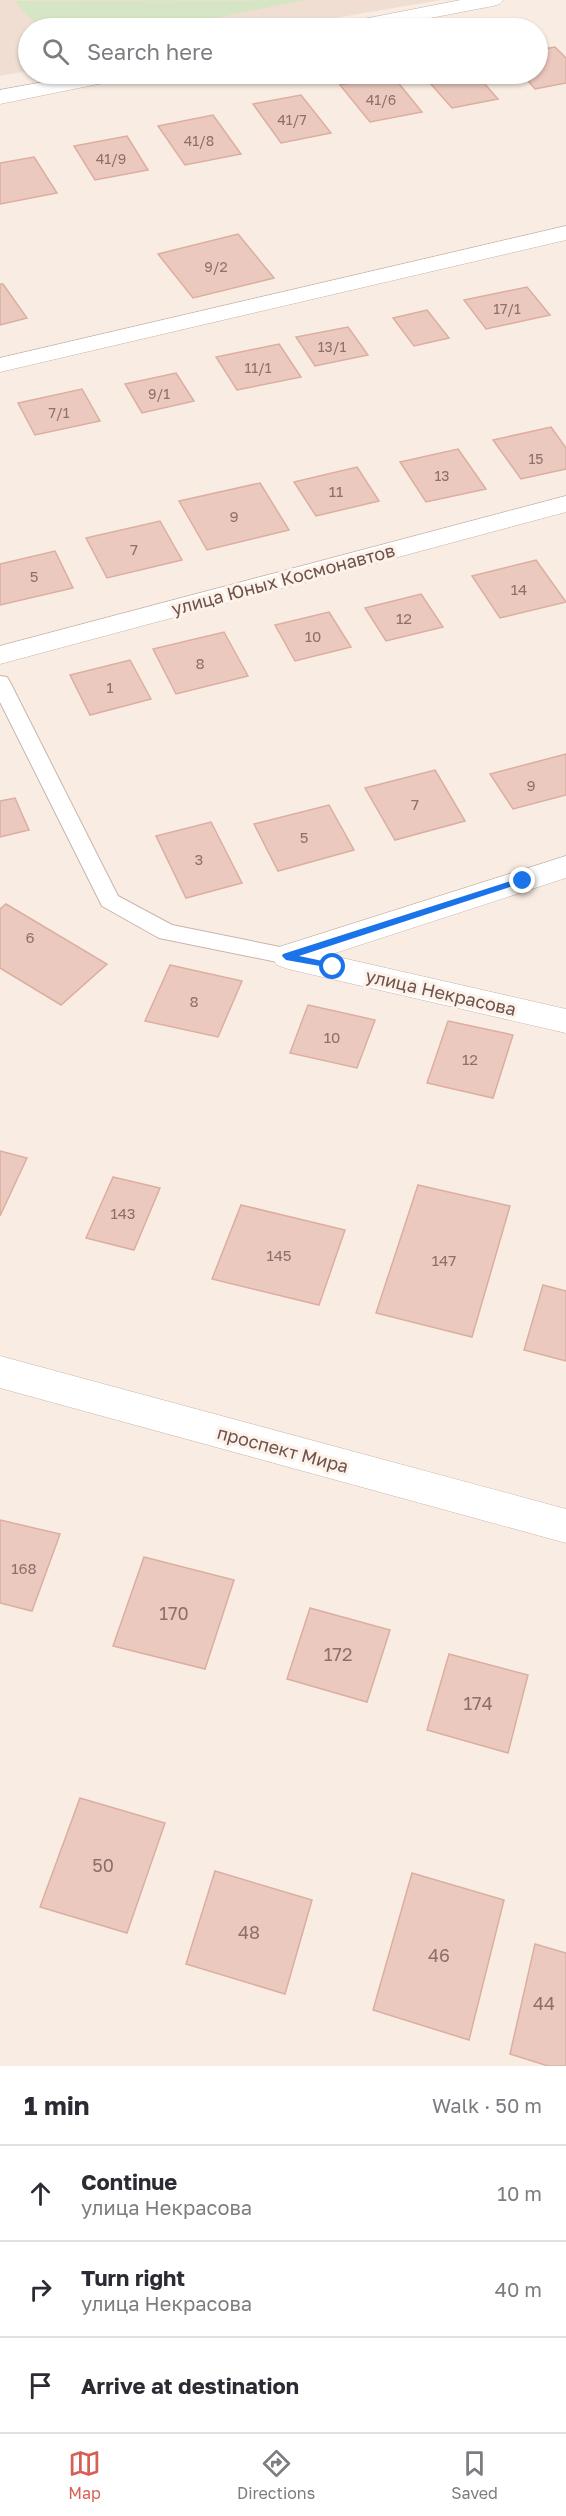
<!DOCTYPE html>
<html lang="en">
<head>
<meta charset="utf-8">
<style>
	:root { --surface:#fff; --page:#f7f7f7; --text:#2b2b33; --muted:#7c7c81; --line:#e1e1e2; --accent:#d66055 }
	body { margin:0; font-family:"Golos Text",sans-serif; background:var(--page); color:var(--text) }
	.stop { position:absolute; width:18px; height:18px; margin:-14px; border:4px solid #1a73e8; border-radius:50%; background:#fff }
	.stop.end { background:#1a73e8; border-color:#fff; box-shadow:0 2px 6px #0008 }
	.list { margin:0; padding:0; list-style:none }
	h2 { display:flex; justify-content:space-between; align-items:center; height:78px; margin:0; padding:0 24px; font-size:26px }
	h2 small { font-size:20px; font-weight:400; color:var(--muted) }
	.list li { display:grid; grid-template-columns:39px 1fr auto; gap:18px; align-items:center; box-sizing:border-box; height:96px; padding:0 24px; border-top:2px solid var(--line) }
	.list b { display:block; font-size:22px; white-space:nowrap }
	.list p { margin:0; font-size:20px; white-space:nowrap; color:var(--muted) }
	.list em { font-size:20px; font-style:normal; color:var(--muted) }
	.icon { flex:none; width:33px; height:33px; fill:none; stroke:currentColor; stroke-width:2; stroke-linecap:round; stroke-linejoin:round }
	.map { position:relative; flex:none; width:566px; height:2066px; overflow:hidden }
	.search { position:absolute; background:var(--surface); box-shadow:0 2px 4px #0004; left:18px; right:18px; top:18px; height:66px; display:flex; align-items:center; gap:15px; box-sizing:border-box; padding:0 21px; border-radius:33px; color:var(--muted); font-size:22px }
	.sheet { height:366px; background:var(--surface) }
	nav { display:flex; justify-content:space-around; align-items:center; box-sizing:border-box; height:84px; border-top:2px solid var(--line); background:var(--surface); font-size:16px; color:var(--muted) }
	nav a { display:grid; justify-items:center; gap:3px }
	nav .on { color:var(--accent) }
	.map>svg:first-child { display:block }
</style>
</head>
<body>
<div class="map">
<svg width="566" height="2066" viewBox="0 0 566 2066">
	<rect width="100%" height="100%" fill="#f9ede3"/>
	<path fill="#f0ded2" d="M0 0H441L276 28H28V71L0 76Z"/>
	<path fill="#d6e5c4" d="M306 0 164 28H49C32 24 25 13 15 1Z"/>
	<path fill="#ebc9be" stroke="#dcaea0" stroke-width="1.5" d="M555 47 566 58V83L535 89 522 74H538V50Z
		M422 74H476L498 99 452 108Z
		M392 75 422 112 370 122 340 85Z
		M301 95 331 133 281 143 253 104Z
		M213 115 241 154 185 165 158 126Z
		M127 136 148 170 95 180 74 146Z
		M34 157 57 193 0 204V163Z
		M238 234 274 278 193 298 158 254Z
		M0 284H3L27 318 0 325Z
		M527 287 550 315 486 329 464 300Z
		M427 310 449 338 414 346 393 318Z
		M348 327 368 355 315 366 296 337Z
		M279 344 301 377 237 390 216 357Z
		M176 373 194 401 142 413 125 384Z
		M82 389 100 421 35 435 18 403Z
		M551 427 566 448V469L521 479 493 440Z
		M458 449 486 489 426 502 400 462Z
		M357 467 379 501 316 516 294 482Z
		M260 483 289 530 207 550 179 501Z
		M160 521 182 560 107 578 86 538Z
		M55 551 73 588 0 605V564Z
		M536 560 566 602 500 618 472 576Z
		M421 594 443 627 386 641 365 608Z
		M329 612 351 647 295 661 275 625Z
		M224 632 248 676 176 694 153 649Z
		M130 660 151 699 90 715 70 675Z
		M566 754V795L513 809 490 774Z
		M435 770 465 821 395 840 365 788Z
		M15 798 29 830 0 837V801Z
		M329 805 354 850 278 871 254 824Z
		M211 822 242 883 186 898 156 836Z
		M6 904 107 964 61 1005 0 968V909Z
		M170 965 242 981 218 1037 145 1021Z
		M308 1005 375 1020 357 1068 290 1053Z
		M448 1021 513 1035 493 1098 427 1083Z
		M0 1151 27 1158 0 1216Z
		M113 1177 160 1188 134 1250 86 1238Z
		M418 1185 510 1206 472 1337 376 1313Z
		M241 1205 345 1230 319 1305 212 1279Z
		M543 1285 566 1291V1361L524 1350Z
		M0 1520 60 1534 32 1611 0 1603Z
		M144 1557 234 1580 205 1669 113 1646Z
		M310 1608 390 1630 367 1702 287 1679Z
		M449 1654 528 1675 508 1753 427 1730Z
		M80 1798 165 1823 127 1933 40 1907Z
		M215 1871 312 1900 285 1994 186 1964Z
		M412 1873 504 1900 469 2040 373 2010Z
		M535 1944 566 1953V2066H548L510 2054Z"/>
	<g fill="none" stroke-linecap="round" stroke-linejoin="round">
		<g stroke="#c8b4ab" stroke-width="2">
			<path id="service" d="M0 676 7 677 10 682 118 896 172 925 295 950 298 956 295 962 287 964 159 938 102 906 0 702Z"/>
		</g>
		<g stroke="#c8b4ab" stroke-width="1">
			<path id="minor" d="M461 0H503L500 4 493 6 378 28H338L341 24 348 22Z
				M87 74H129L126 79 118 80 0 104V90Z
				M566 226V240L0 372V358Z
				M566 496V512L0 664V646Z
				M566 856V878L329 955 566 1009V1033L288 969 277 965 271 956 276 948Z"/>
		</g>
		<g stroke="#ceb6ac" stroke-width="1">
			<path id="secondary" d="M0 1356 566 1509V1543L0 1388Z"/>
		</g>
		<use href="#service" fill="#fff" fill-rule="evenodd"/>
		<use href="#minor" fill="#fff" fill-rule="evenodd"/>
		<use href="#secondary" fill="#fff" fill-rule="evenodd"/>
	</g>
	<path fill="#1a73e8" d="M520 878H523L528 881 299 956 337 964V969L286 960 282 956 283 954Z"/>
	<g text-anchor="middle" dominant-baseline="central" stroke-width="6" stroke-linejoin="round" paint-order="stroke">
		<g font-size="14" fill="#8d7068">
			<text x="381" y="99">41/6</text>
			<text x="292" y="119">41/7</text>
			<text x="199" y="140">41/8</text>
			<text x="111" y="158">41/9</text>
			<text x="216" y="266">9/2</text>
			<text x="507" y="308">17/1</text>
			<text x="332" y="346">13/1</text>
			<text x="258" y="367">11/1</text>
			<text x="159" y="393">9/1</text>
			<text x="59" y="412">7/1</text>
			<text x="536" y="458">15</text>
			<text x="442" y="475">13</text>
		</g>
		<g font-size="15" fill="#8d7068">
			<text x="336" y="491">11</text>
			<text x="234" y="516">9</text>
			<text x="134" y="549">7</text>
			<text x="34" y="576">5</text>
			<text x="519" y="589">14</text>
			<text x="404" y="618">12</text>
			<text x="313" y="636">10</text>
			<text x="200" y="663">8</text>
			<text x="110" y="687">1</text>
			<text x="531" y="785">9</text>
			<text x="415" y="804">7</text>
			<text x="304" y="837">5</text>
			<text x="199" y="859">3</text>
			<text x="30" y="937">6</text>
			<text x="194" y="1001">8</text>
			<text x="332" y="1037">10</text>
			<text x="470" y="1059">12</text>
			<text x="123" y="1213">143</text>
			<text x="279" y="1255">145</text>
			<text x="444" y="1260">147</text>
			<text x="24" y="1568">168</text>
		</g>
		<g font-size="18" fill="#6e534c" stroke="#fdf2e9">
			<text transform="translate(283 579) rotate(-15)">улица Юных Космонавтов</text>
			<text transform="translate(441 992) rotate(13)">улица Некрасова</text>
			<text transform="translate(283 1449) rotate(15)">проспект Мира</text>
		</g>
		<g font-size="18" fill="#8d7068">
			<text x="174" y="1613">170</text>
			<text x="338" y="1654">172</text>
			<text x="478" y="1703">174</text>
			<text x="103" y="1865">50</text>
			<text x="249" y="1932">48</text>
			<text x="439" y="1955">46</text>
			<text x="544" y="2003">44</text>
		</g>
	</g>
</svg>
<div class="stop" style="left:333px;top:967px"></div>
<div class="stop end" style="left:523px;top:881px"></div>
<div class="search"><svg class="icon" aria-label="search" viewBox="0 0 24 24"><circle cx="10" cy="10" r="6"/><path d="M15 15l6 6"/></svg>Search here</div>
</div>
<section class="sheet">
<h2>1 min<small>Walk · 50 m</small></h2>
<ul class="list">
<li><svg class="icon" aria-label="ahead" viewBox="0 0 24 24"><path d="M12 20V5M6 11l6-6 6 6"/></svg><div><b>Continue</b><p>улица Некрасова</p></div><em>10 m</em></li>
<li><svg class="icon" aria-label="right" viewBox="0 0 24 24"><path d="M7 20v-9h11M14 6l5 5-5 5"/></svg><div><b>Turn right</b><p>улица Некрасова</p></div><em>40 m</em></li>
<li><svg class="icon" aria-label="arrive" viewBox="0 0 24 24"><path d="M6 21V4h12l-3 4 3 4H6"/></svg><div><b>Arrive at destination</b></div></li>
</ul>
</section>
<nav>
<a class="on"><svg class="icon" aria-label="map" viewBox="0 0 24 24"><path d="M3 6l6-2 6 2 6-2v14l-6 2-6-2-6 2zM9 4v14M15 6v14"/></svg>Map</a>
<a><svg class="icon" aria-label="directions" viewBox="0 0 24 24"><path d="M12 3l9 9-9 9-9-9zM9 14v-3h6M13 9l2 2-2 2"/></svg>Directions</a>
<a><svg class="icon" aria-label="saved" viewBox="0 0 24 24"><path d="M7 4h10v16l-5-4-5 4z"/></svg>Saved</a>
</nav>
</body>
</html>
